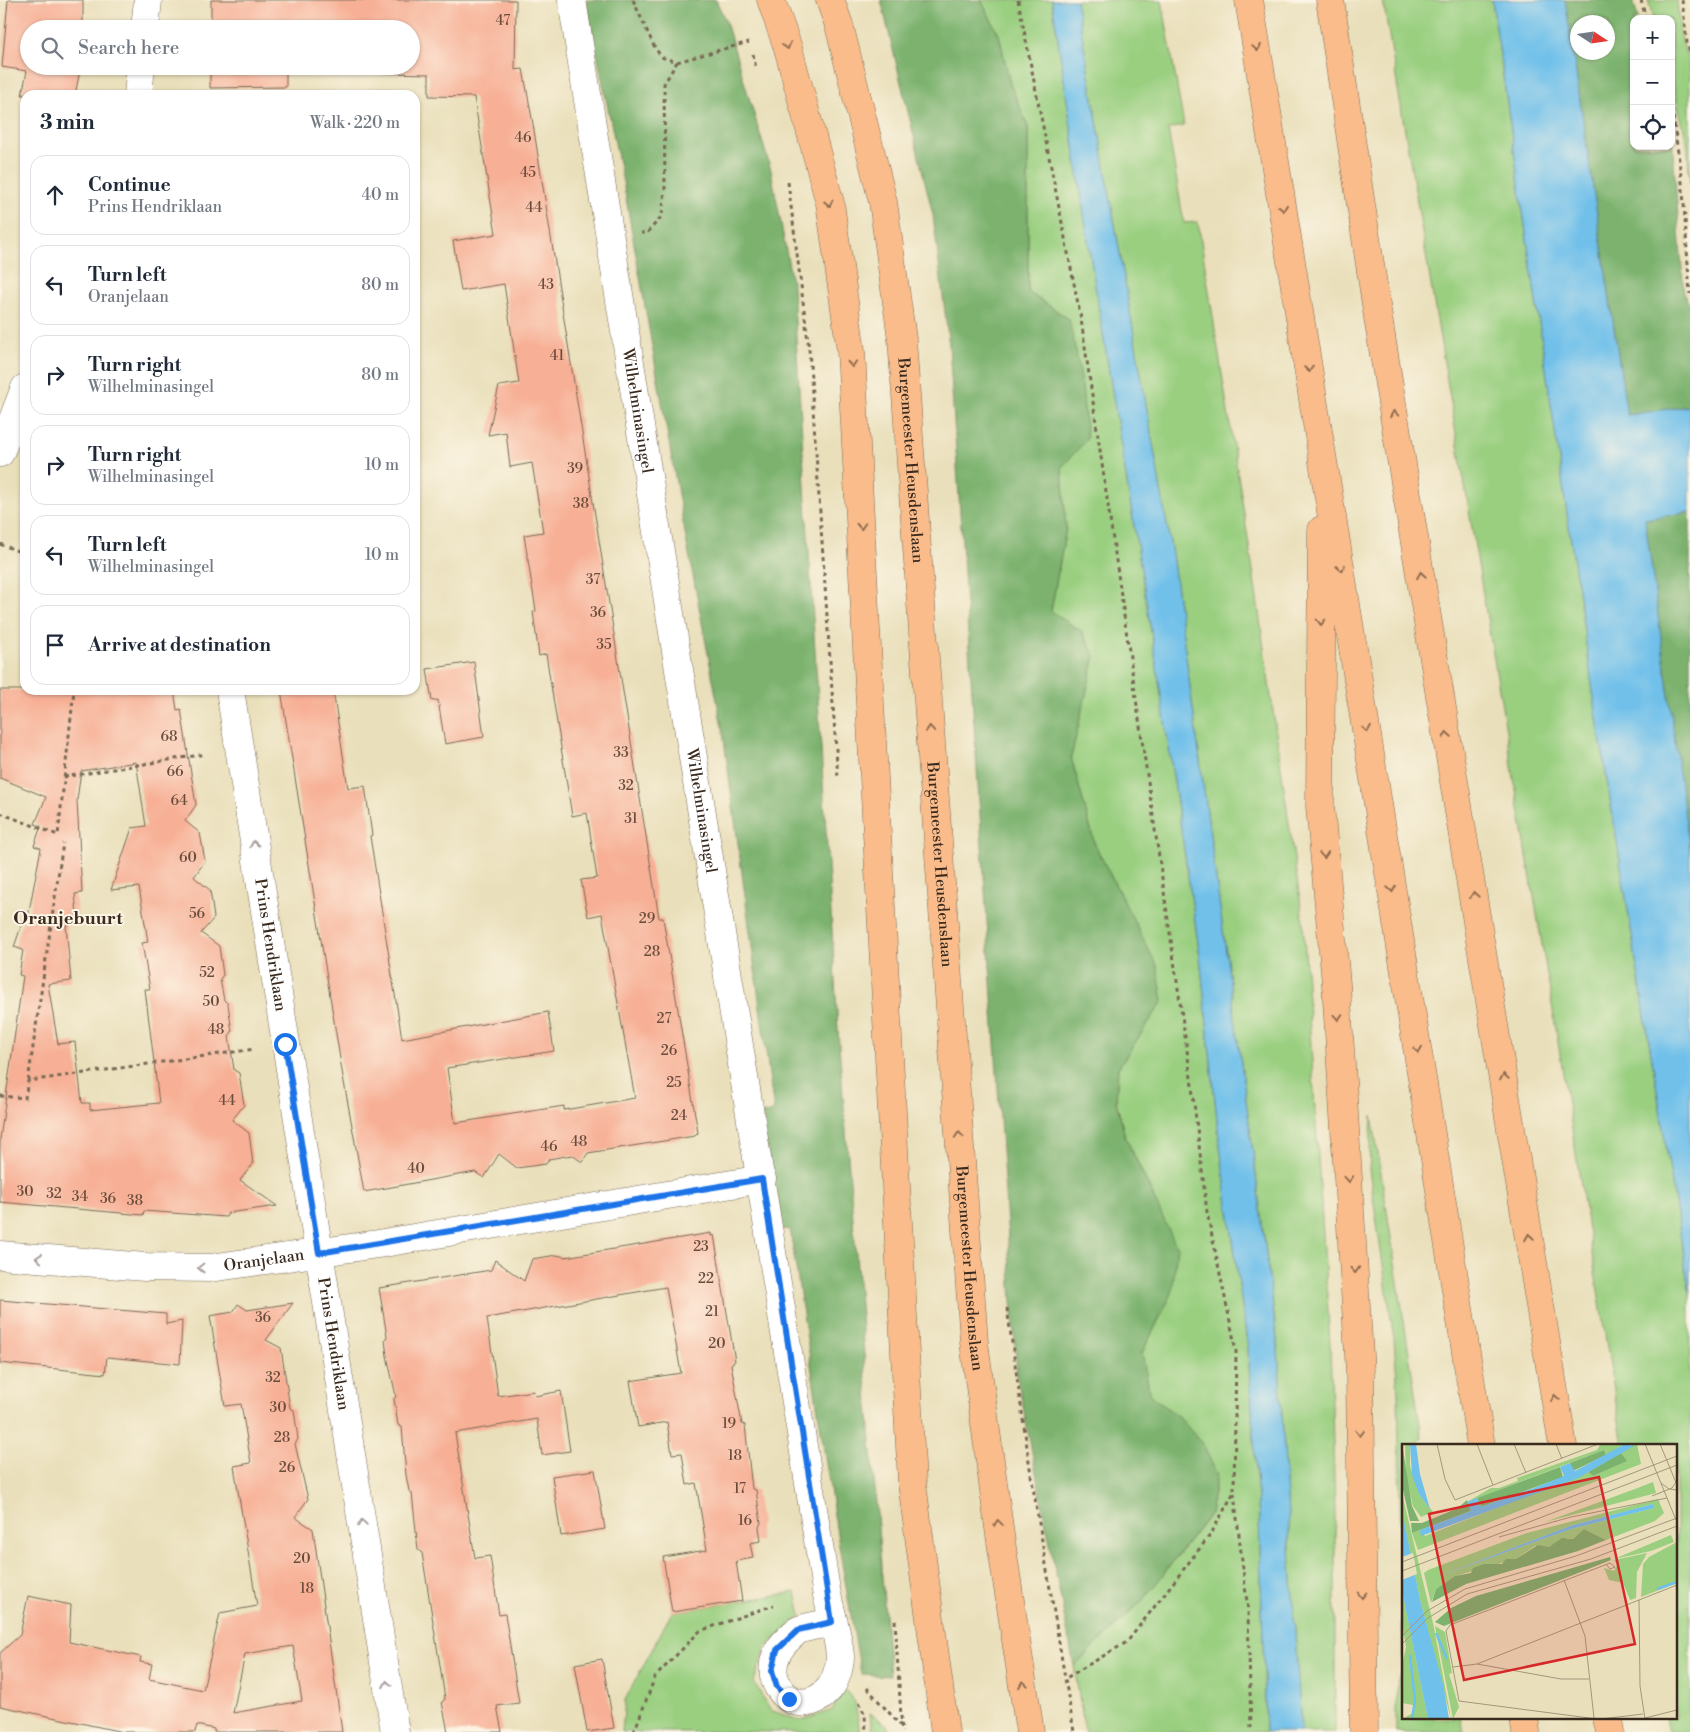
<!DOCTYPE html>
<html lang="en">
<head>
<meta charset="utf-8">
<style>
	:root { --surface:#fff; --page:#f6f6f7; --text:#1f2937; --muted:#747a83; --line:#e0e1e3 }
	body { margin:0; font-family:"Libre Bodoni",serif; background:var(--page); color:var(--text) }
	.controls { position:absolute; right:15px; top:15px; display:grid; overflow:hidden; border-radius:10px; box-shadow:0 1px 4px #0004 }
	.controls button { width:45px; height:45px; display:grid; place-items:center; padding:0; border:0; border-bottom:1px solid var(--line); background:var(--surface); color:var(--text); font:25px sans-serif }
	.compass { position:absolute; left:1570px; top:15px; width:45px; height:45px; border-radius:50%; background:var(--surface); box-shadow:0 1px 4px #0004; rotate:102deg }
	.stop { position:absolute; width:15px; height:15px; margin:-11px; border:4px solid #1a73e8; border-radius:50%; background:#fff }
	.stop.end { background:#1a73e8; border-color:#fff; box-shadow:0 1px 5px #0008 }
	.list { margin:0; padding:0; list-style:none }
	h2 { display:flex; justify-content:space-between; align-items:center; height:65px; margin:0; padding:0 20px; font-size:21px }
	h2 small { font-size:16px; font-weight:400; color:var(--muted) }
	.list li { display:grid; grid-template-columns:32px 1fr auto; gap:15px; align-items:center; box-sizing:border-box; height:80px; margin:0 10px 10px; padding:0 10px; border:1px solid var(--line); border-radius:15px }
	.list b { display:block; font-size:19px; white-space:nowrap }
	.list p { margin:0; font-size:16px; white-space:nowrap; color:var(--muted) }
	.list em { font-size:16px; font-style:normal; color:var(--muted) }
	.icon { flex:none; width:28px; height:28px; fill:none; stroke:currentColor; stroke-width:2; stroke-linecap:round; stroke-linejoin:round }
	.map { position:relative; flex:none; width:1690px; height:1732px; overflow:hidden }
	.search { position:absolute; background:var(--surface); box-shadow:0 1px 4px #0004; left:20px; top:20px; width:400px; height:55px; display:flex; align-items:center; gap:12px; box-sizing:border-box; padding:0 18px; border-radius:28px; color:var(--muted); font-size:19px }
	.panel { position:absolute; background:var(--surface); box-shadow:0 1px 4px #0004; left:20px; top:90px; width:400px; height:605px; border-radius:15px }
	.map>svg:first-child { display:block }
</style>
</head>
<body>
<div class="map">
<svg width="1690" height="1732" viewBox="0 0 1690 1732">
	<rect width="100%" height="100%" fill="#fcf5e5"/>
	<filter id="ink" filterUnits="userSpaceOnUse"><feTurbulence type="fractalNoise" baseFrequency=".02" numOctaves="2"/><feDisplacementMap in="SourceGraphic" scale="10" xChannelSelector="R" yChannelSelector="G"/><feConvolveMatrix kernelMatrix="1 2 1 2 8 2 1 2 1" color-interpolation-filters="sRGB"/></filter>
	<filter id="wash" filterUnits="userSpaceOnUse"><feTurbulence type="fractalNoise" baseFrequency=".0096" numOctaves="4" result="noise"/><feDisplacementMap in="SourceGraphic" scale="20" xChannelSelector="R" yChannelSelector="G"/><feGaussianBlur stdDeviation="1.12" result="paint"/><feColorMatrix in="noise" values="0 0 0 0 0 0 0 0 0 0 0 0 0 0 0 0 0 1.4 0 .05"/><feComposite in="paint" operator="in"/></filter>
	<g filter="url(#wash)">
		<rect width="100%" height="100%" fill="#e9dfba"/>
		<path fill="#9acf80" stroke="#6a7c4f" d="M981 0H1052L1091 260 1157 668 1200 956 1219 1139 1248 1349 1259 1518 1266 1732H1085L1074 1666 1144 1599 1210 1514 1217 1475 1180 1418 1150 1395 1142 1353 1172 1293 1153 1195 1125 1136 1116 1101 1118 1068 1163 1001 1157 966 1095 845 1071 757 1095 656 1082 632 1051 612 1066 528 1062 467 1069 319 1028 292V127L1010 84 999 35Z
			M1076 0H1162L1184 126 1168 129 1184 223 1198 222 1252 564 1303 921 1330 1343 1335 1511V1732H1301L1278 1347 1251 1137 1172 554Z
			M1383 0H1492L1596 712 1690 1295V1732H1669L1666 1718H1676V1446H1623L1549 986Z
			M1648 0H1677L1680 32 1690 69V184L1687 142 1671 77V19H1653Z
			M1372 1115 1422 1437 1415 1446H1404V1718H1460L1463 1732H1396V1690L1403 1666 1398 1393 1394 1339 1369 1170Z
			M796 1592 801 1616 766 1647 754 1682 770 1710 801 1721 832 1710 845 1690 855 1702 860 1732H622L625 1700 672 1612Z
			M870 1713 887 1725 890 1732H872Z"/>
		<path fill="#7bb26e" stroke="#5b6e46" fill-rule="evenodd" d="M586 0H716L726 22 771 170 793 288 839 1045 890 1676 861 1674 837 1534 790 1229 780 1230 762 1114 774 1111 723 732 686 539 624 187Z
			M881 0H981L999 35 1010 84 1028 127V292L1069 319 1081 377 1087 439 1062 467 1066 528 1051 611 1082 632 1095 656 1071 757 1095 845 1157 966 1163 1001 1118 1068 1116 1101 1125 1136 1177 1248 1172 1293 1142 1353 1150 1395 1180 1418 1204 1446 1217 1475 1210 1513 1144 1599 1074 1666 1017 1376 949 345 933 215Z
			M1565 0H1633L1638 19H1634V146H1671V136L1672 138 1684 295 1690 304V406L1627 415ZM1578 22H1608V52H1578Z
			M1690 512V853L1645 519Z"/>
		<path fill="#6fc0ea" stroke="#557584" d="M1052 0H1076L1172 554 1251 1137 1278 1347 1301 1732H1266L1259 1518 1248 1349 1219 1139 1200 956 1157 668 1091 260Z
			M1492 0H1565L1627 415 1690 406V512L1645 519 1690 853V1295L1596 712Z"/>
		<g id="blocks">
			<path fill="#f7b096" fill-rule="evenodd" d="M8 0H83V29H29V66H81L75 95H22L27 71 2 67Z
				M211 0H516L515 70 523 69 533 124 659 918H663L698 1133 695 1136 588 1153 582 1162 572 1155 549 1159 546 1164 517 1168 499 1154 484 1178 475 1172 364 1192 342 1071 281 690H333L348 788 365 786 372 835 370 836 402 1039 548 1012 554 1051 447 1068 455 1123 564 1106V1110L635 1098 602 914 588 917 581 880 597 878 587 813 572 816 546 654 539 656 533 612 536 611 524 535 543 532 532 463 510 467 506 432 488 435 499 386 519 383 504 284 461 291 456 259 453 241 496 234 474 97 429 96V74L342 72V66H411V29H211Z
				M210 66H286V87L210 88Z
				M474 662 484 737 445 744 438 700 432 701 427 669Z
				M0 690H174L177 710 181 709 196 805 185 821 200 833 205 861 194 877 210 890 214 918 201 933 219 946 223 975 220 979 224 1000 228 1004 232 1032 229 1036 234 1070 239 1073 244 1105 232 1120 249 1133 253 1164 240 1180 277 1206 228 1213 226 1217 144 1211 143 1215 0 1202V1139L23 976 19 975 23 950 14 947 23 921 27 922 41 848 34 846 41 826 35 824 46 797 0 778ZM136 762 146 826 132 828 111 890 139 887 148 942 142 943 150 989H145L159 1103 90 1110V1103H82L75 1042 58 1044 48 984 71 981 66 925 78 924 75 894 82 893 77 800 81 771Z
				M711 1233V1236L714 1235 735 1361 731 1364 742 1424 745 1425 752 1489 756 1490 761 1523 759 1527 761 1541 750 1543 753 1558 736 1561 742 1601 672 1612 663 1557 707 1550 696 1483 687 1485 682 1453 672 1454 667 1422 638 1427 630 1381 681 1373 666 1287 487 1318 498 1396 534 1391 535 1396 561 1391 570 1451 542 1455 537 1419 455 1433 475 1558 490 1556 499 1615 505 1614 519 1703 497 1706 502 1732H448L442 1702 445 1699 441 1672 422 1553 418 1550 412 1493 409 1491 406 1475 402 1427 398 1425 394 1399 396 1396 387 1356 385 1340 387 1336 379 1288 491 1270 495 1260 524 1281 532 1259 557 1255 565 1257Z
				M0 1300 166 1314V1324L182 1321 180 1364 107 1357 105 1374 0 1363Z
				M293 1303 266 1340 281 1348 290 1408 294 1410 298 1439 295 1444 308 1499 295 1517 313 1529 342 1732H214V1729L197 1725 195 1732H123L0 1706V1653L20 1635 28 1596 71 1605 69 1642 141 1657 140 1662 152 1664 149 1679 203 1690 220 1613 257 1606 234 1466 251 1463 241 1404 225 1406 210 1316 233 1312 238 1304 247 1310ZM293 1646 302 1701 233 1713 245 1654Z
				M595 1470 605 1529 561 1536 552 1476Z
				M602 1659 614 1728 587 1732 575 1664Z"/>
		</g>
	</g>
	<g filter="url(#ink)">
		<use href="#blocks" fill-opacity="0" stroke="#786955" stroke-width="1"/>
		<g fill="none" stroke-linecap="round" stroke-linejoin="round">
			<g stroke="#786955" stroke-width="29">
				<g id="minor">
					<path id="s1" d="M572 0 826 1590C830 1610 839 1637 840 1657 840 1667 835 1682 829 1689 797 1727 750 1676 787 1640 791 1637 794 1632 799 1630 808 1626 822 1625 832 1622"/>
					<path d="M145 29 148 0"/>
					<path d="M138 95 141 66"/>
					<path d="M0 453 25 388"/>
					<path id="s2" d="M230 690 395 1732"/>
					<path id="s3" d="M0 1255 145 1267 210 1268 378 1244 762 1179"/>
				</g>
			</g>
			<g stroke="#786955" stroke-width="29">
				<g id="major">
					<path d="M771 0 788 48 830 203 851 351 912 1483 945 1732"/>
					<path id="s4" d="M830 0 839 25 883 202 902 339 974 1342 1000 1535 1030 1732"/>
				</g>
			</g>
			<g stroke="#786955" stroke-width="29">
				<path id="highway" d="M1249 0 1481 1446
					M1330 0 1379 324 1563 1446
					M1322 530 1320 806 1336 984 1360 1372 1364 1732
					M1524 1718 1526 1732
					M1607 1718 1610 1732"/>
			</g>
			<path stroke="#786955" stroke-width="3" stroke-dasharray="4 4" stroke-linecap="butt" d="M633 0 653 44 661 57 677 62 664 84 665 190 662 216 647 233H641
				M1018 0 1081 319 1191 1078 1207 1212 1236 1350 1234 1492 1211 1534 1127 1642 1066 1678
				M1641 0 1646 19
				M1682 0 1687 43 1690 53
				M753 54 756 68
				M677 62 749 42
				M1671 101 1683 190 1690 294
				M788 182 809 349 838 779
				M0 544 25 554
				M64 777 206 754
				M0 813 58 835 74 690
				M28 1081 63 843
				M0 1096 25 1098 28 1081 255 1049
				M1007 1308 1031 1475 1074 1732
				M1234 1493 1248 1611 1251 1732
				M895 1620 902 1732
				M867 1688 901 1726
				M859 1702 865 1715 866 1732
				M634 1732 655 1677 700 1631 774 1605"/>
			<use href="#minor" stroke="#fff" stroke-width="28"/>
			<use href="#major" stroke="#fabc8b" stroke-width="28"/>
			<use href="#highway" stroke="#fabc8b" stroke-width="28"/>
		</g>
		<defs><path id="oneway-chevron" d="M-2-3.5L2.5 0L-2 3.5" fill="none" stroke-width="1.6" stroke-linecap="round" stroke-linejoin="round" transform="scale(1.25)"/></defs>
		<g stroke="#916c4f">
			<use href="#oneway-chevron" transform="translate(787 46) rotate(72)"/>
			<use href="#oneway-chevron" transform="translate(1257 48) rotate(81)"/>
			<use href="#oneway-chevron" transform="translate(829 203) rotate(78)"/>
			<use href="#oneway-chevron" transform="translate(1283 208) rotate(81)"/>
			<use href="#oneway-chevron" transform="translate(852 364) rotate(87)"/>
			<use href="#oneway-chevron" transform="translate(1309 369) rotate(81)"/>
			<use href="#oneway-chevron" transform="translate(1394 414) rotate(-99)"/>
			<use href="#oneway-chevron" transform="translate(861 526) rotate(87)"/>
			<use href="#oneway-chevron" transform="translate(1341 568) rotate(81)"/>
			<use href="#oneway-chevron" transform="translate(1421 575) rotate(-99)"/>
			<use href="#oneway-chevron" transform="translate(1321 622) rotate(90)"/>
			<use href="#oneway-chevron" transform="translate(930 729) rotate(-94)"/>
			<use href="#oneway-chevron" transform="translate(1367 729) rotate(81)"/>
			<use href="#oneway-chevron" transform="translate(1447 735) rotate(-99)"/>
			<use href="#oneway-chevron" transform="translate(1324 855) rotate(85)"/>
			<use href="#oneway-chevron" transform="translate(1392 889) rotate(81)"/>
			<use href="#oneway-chevron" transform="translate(1474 895) rotate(-99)"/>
			<use href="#oneway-chevron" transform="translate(1338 1017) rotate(86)"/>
			<use href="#oneway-chevron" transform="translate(1418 1050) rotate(81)"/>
			<use href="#oneway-chevron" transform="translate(1504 1077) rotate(-99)"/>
			<use href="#oneway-chevron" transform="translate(959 1135) rotate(-94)"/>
			<use href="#oneway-chevron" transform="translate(1349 1179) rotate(86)"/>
			<use href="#oneway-chevron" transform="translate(1529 1237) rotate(-99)"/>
			<use href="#oneway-chevron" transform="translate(1355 1270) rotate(87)"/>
			<use href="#oneway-chevron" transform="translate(1555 1398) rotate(-99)"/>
			<use href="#oneway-chevron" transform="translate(1360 1433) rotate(90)"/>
			<use href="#oneway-chevron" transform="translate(998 1523) rotate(-98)"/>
			<use href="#oneway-chevron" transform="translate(1362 1595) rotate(90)"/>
			<use href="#oneway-chevron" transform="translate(1023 1684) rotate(-99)"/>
		</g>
		<g stroke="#a79f9a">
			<use href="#oneway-chevron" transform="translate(254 844) rotate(-99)"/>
			<use href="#oneway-chevron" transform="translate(39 1258) rotate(-175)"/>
			<use href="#oneway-chevron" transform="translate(201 1268) rotate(179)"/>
			<use href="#oneway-chevron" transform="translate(362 1523) rotate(-99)"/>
			<use href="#oneway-chevron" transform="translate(387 1684) rotate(-99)"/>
		</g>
	</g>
	<g fill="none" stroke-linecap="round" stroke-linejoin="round" filter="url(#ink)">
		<path stroke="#1a73e8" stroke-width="6" d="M285 1044 319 1253 762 1179 832 1622 798 1630 777 1650 772 1671 777 1687 789 1699"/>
	</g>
	<g text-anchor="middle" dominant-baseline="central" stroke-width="4" stroke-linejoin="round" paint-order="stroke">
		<g font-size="14" fill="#6a4c3c">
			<text x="503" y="21">47</text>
			<text x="523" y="138">46</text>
			<text x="528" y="173">45</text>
			<text x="534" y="208">44</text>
			<text x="546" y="285">43</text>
			<text x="557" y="356">41</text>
			<text x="575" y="469">39</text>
			<text x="581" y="504">38</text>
			<text x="593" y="580">37</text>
			<text x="598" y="613">36</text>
			<text x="604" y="645">35</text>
			<text x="169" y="737">68</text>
			<text x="621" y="753">33</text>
			<text x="175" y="772">66</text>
			<text x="626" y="786">32</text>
			<text x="179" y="801">64</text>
			<text x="631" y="819">31</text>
			<text x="188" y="858">60</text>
			<text x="197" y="914">56</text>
			<text x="647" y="919">29</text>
			<text x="652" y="952">28</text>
			<text x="207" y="973">52</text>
			<text x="211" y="1002">50</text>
			<text x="664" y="1019">27</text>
			<text x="216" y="1030">48</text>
			<text x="669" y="1051">26</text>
			<text x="674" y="1083">25</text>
			<text x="227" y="1101">44</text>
			<text x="679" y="1116">24</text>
			<text x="579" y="1142">48</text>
			<text x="549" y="1147">46</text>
			<text x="416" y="1169">40</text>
			<text x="25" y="1192">30</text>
			<text x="54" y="1194">32</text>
			<text x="80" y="1197">34</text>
			<text x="108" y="1199">36</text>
			<text x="135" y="1201">38</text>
			<text x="701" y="1247">23</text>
			<text x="706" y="1279">22</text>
			<text x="712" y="1312">21</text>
			<text x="263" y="1318">36</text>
			<text x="717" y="1344">20</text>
			<text x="273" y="1378">32</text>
			<text x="278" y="1408">30</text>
			<text x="729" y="1424">19</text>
			<text x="282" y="1438">28</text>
			<text x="735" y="1456">18</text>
			<text x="287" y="1468">26</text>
			<text x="740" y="1489">17</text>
			<text x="745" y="1521">16</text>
			<text x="302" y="1559">20</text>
			<text x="307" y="1589">18</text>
		</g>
		<g font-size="16" fill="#3b2a1e" stroke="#fcf5e5">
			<text stroke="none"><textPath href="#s1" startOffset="416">Wilhelminasingel</textPath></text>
			<text stroke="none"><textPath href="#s4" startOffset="469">Burgemeester Heusdenslaan</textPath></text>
			<text stroke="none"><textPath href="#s1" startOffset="821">Wilhelminasingel</textPath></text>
			<text stroke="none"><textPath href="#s4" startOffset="874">Burgemeester Heusdenslaan</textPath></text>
			<text stroke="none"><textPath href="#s2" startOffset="258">Prins Hendriklaan</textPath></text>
			<text stroke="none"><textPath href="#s3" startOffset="265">Oranjelaan</textPath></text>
			<text stroke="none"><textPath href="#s4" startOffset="1279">Burgemeester Heusdenslaan</textPath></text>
			<text stroke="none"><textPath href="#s2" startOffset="662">Prins Hendriklaan</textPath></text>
		</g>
		<g font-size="18" font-weight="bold" fill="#3b2a1e" stroke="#fcf5e5">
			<text x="68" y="918">Oranjebuurt</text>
		</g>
	</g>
	<g transform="translate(1402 1444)">
		<rect width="275" height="275" fill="#e9dfba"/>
		<path d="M3 0H8V22L17 50 31 68 19 73 11 62 4 31ZM223 0 204 11 202 6 65 58 89 44H97L116 37 115 34 195 6 198 1ZM232 0H235L239 20 16 106 10 89 18 86 23 92 186 28 191 32 224 17 219 9ZM251 38 254 49 143 78 233 45ZM0 50 31 179 49 275 19 160 1 73ZM256 55 262 69 253 77 204 96 182 85 171 95 165 94 147 103 133 102 114 115 53 132 34 145 29 159 22 129 26 126 125 89ZM251 60 252 64 169 85 35 133 168 82ZM269 91 272 98 249 107 212 115ZM275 98V137L267 140 275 139 239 153 241 120 247 113ZM245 109 235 128 234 154 228 156 221 139 207 136 202 124 212 127 215 121 212 116ZM0 146 4 165 26 275H0L11 269V261L0 259V222L4 203 0 179ZM33 182 43 188 50 229 47 230 57 263 51 275Z" fill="#9acf80" fill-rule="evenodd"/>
		<path d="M0 0 10 62 17 77H8L0 41ZM202 6 204 11 171 27 168 19ZM219 9 225 17 191 32 186 28ZM158 23 161 33 79 63 75 54ZM65 56 69 67 10 89 9 79H20L56 64ZM182 85 204 96 176 107 64 140 30 158 34 145 53 132 69 129 71 124 82 120H100L104 115H114L136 101 147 103 160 94 171 95ZM208 113 209 116 42 182 33 178 49 164 74 152Z" fill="#7bb26e"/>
		<path d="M8 0H14L18 30 28 65 17 50 10 31ZM223 0 232 2 176 34 19 92 18 86 69 67 65 58 75 54 79 63 132 44 162 32 158 23 168 19 173 27ZM251 60 252 64 169 85 35 133 168 82ZM0 67 19 160 41 240 47 275H26L0 146Z" fill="#6fc0ea"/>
		<path d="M11 109 15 130 0 136V113Z" fill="#e9dfba"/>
		<path fill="none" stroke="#6fc0ea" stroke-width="2.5" d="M255 145 275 138M34 189 45 215M8 211 13 256 10 275"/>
		<path fill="none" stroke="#a3977c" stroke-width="1" d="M35 0 43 35 53 56 196 0M75 0 91 41M112 0 124 29M154 0 160 15M243 0 274 76M258 0 275 41M259 39 267 45 275 46M250 52 270 44 274 38M97 93 169 73 265 54M0 118 275 12M0 127 275 21M162 136 183 192 192 274M237 156 238 242 243 275M0 192 25 167 63 145 174 112 275 74M0 200 26 174 65 150 189 115 275 82M75 220 159 235H187M51 223 75 220 275 141M243 274 275 266M195 275 57 257 44 187 48 181 208 119 213 123 208 125 204 120M199 275 241 270"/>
		<path fill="#d62828" fill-opacity="0.15" stroke="#d62828" stroke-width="2.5" d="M197 33 233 200 62 236 27 70Z"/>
		<rect width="275" height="275" fill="none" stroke="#3b2a1e" stroke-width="2.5"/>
	</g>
</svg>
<div class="controls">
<button>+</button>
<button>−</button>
<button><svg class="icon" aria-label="locate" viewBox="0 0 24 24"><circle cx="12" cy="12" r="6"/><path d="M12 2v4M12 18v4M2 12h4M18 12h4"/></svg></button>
</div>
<svg class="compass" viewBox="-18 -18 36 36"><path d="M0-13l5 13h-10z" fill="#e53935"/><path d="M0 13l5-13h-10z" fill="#747a83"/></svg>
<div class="stop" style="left:285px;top:1044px"></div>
<div class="stop end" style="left:789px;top:1699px"></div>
<div class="search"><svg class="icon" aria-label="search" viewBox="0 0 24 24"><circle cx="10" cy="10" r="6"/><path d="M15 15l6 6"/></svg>Search here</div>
<section class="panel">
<h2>3 min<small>Walk · 220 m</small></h2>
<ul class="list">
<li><svg class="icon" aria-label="ahead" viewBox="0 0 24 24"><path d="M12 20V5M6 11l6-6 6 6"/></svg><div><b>Continue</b><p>Prins Hendriklaan</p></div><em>40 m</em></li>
<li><svg class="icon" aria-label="left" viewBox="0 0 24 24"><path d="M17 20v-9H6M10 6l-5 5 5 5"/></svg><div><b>Turn left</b><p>Oranjelaan</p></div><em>80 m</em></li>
<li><svg class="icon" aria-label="right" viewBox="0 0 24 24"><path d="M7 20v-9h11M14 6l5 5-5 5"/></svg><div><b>Turn right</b><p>Wilhelminasingel</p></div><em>80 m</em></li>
<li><svg class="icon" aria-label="right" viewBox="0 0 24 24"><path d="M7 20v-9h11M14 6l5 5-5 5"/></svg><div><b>Turn right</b><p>Wilhelminasingel</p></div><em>10 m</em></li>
<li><svg class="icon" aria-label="left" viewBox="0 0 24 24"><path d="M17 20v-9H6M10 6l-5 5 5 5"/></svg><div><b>Turn left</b><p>Wilhelminasingel</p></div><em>10 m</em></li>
<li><svg class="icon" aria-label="arrive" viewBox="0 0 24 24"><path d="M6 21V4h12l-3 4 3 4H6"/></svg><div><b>Arrive at destination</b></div></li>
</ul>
</section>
</div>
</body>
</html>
